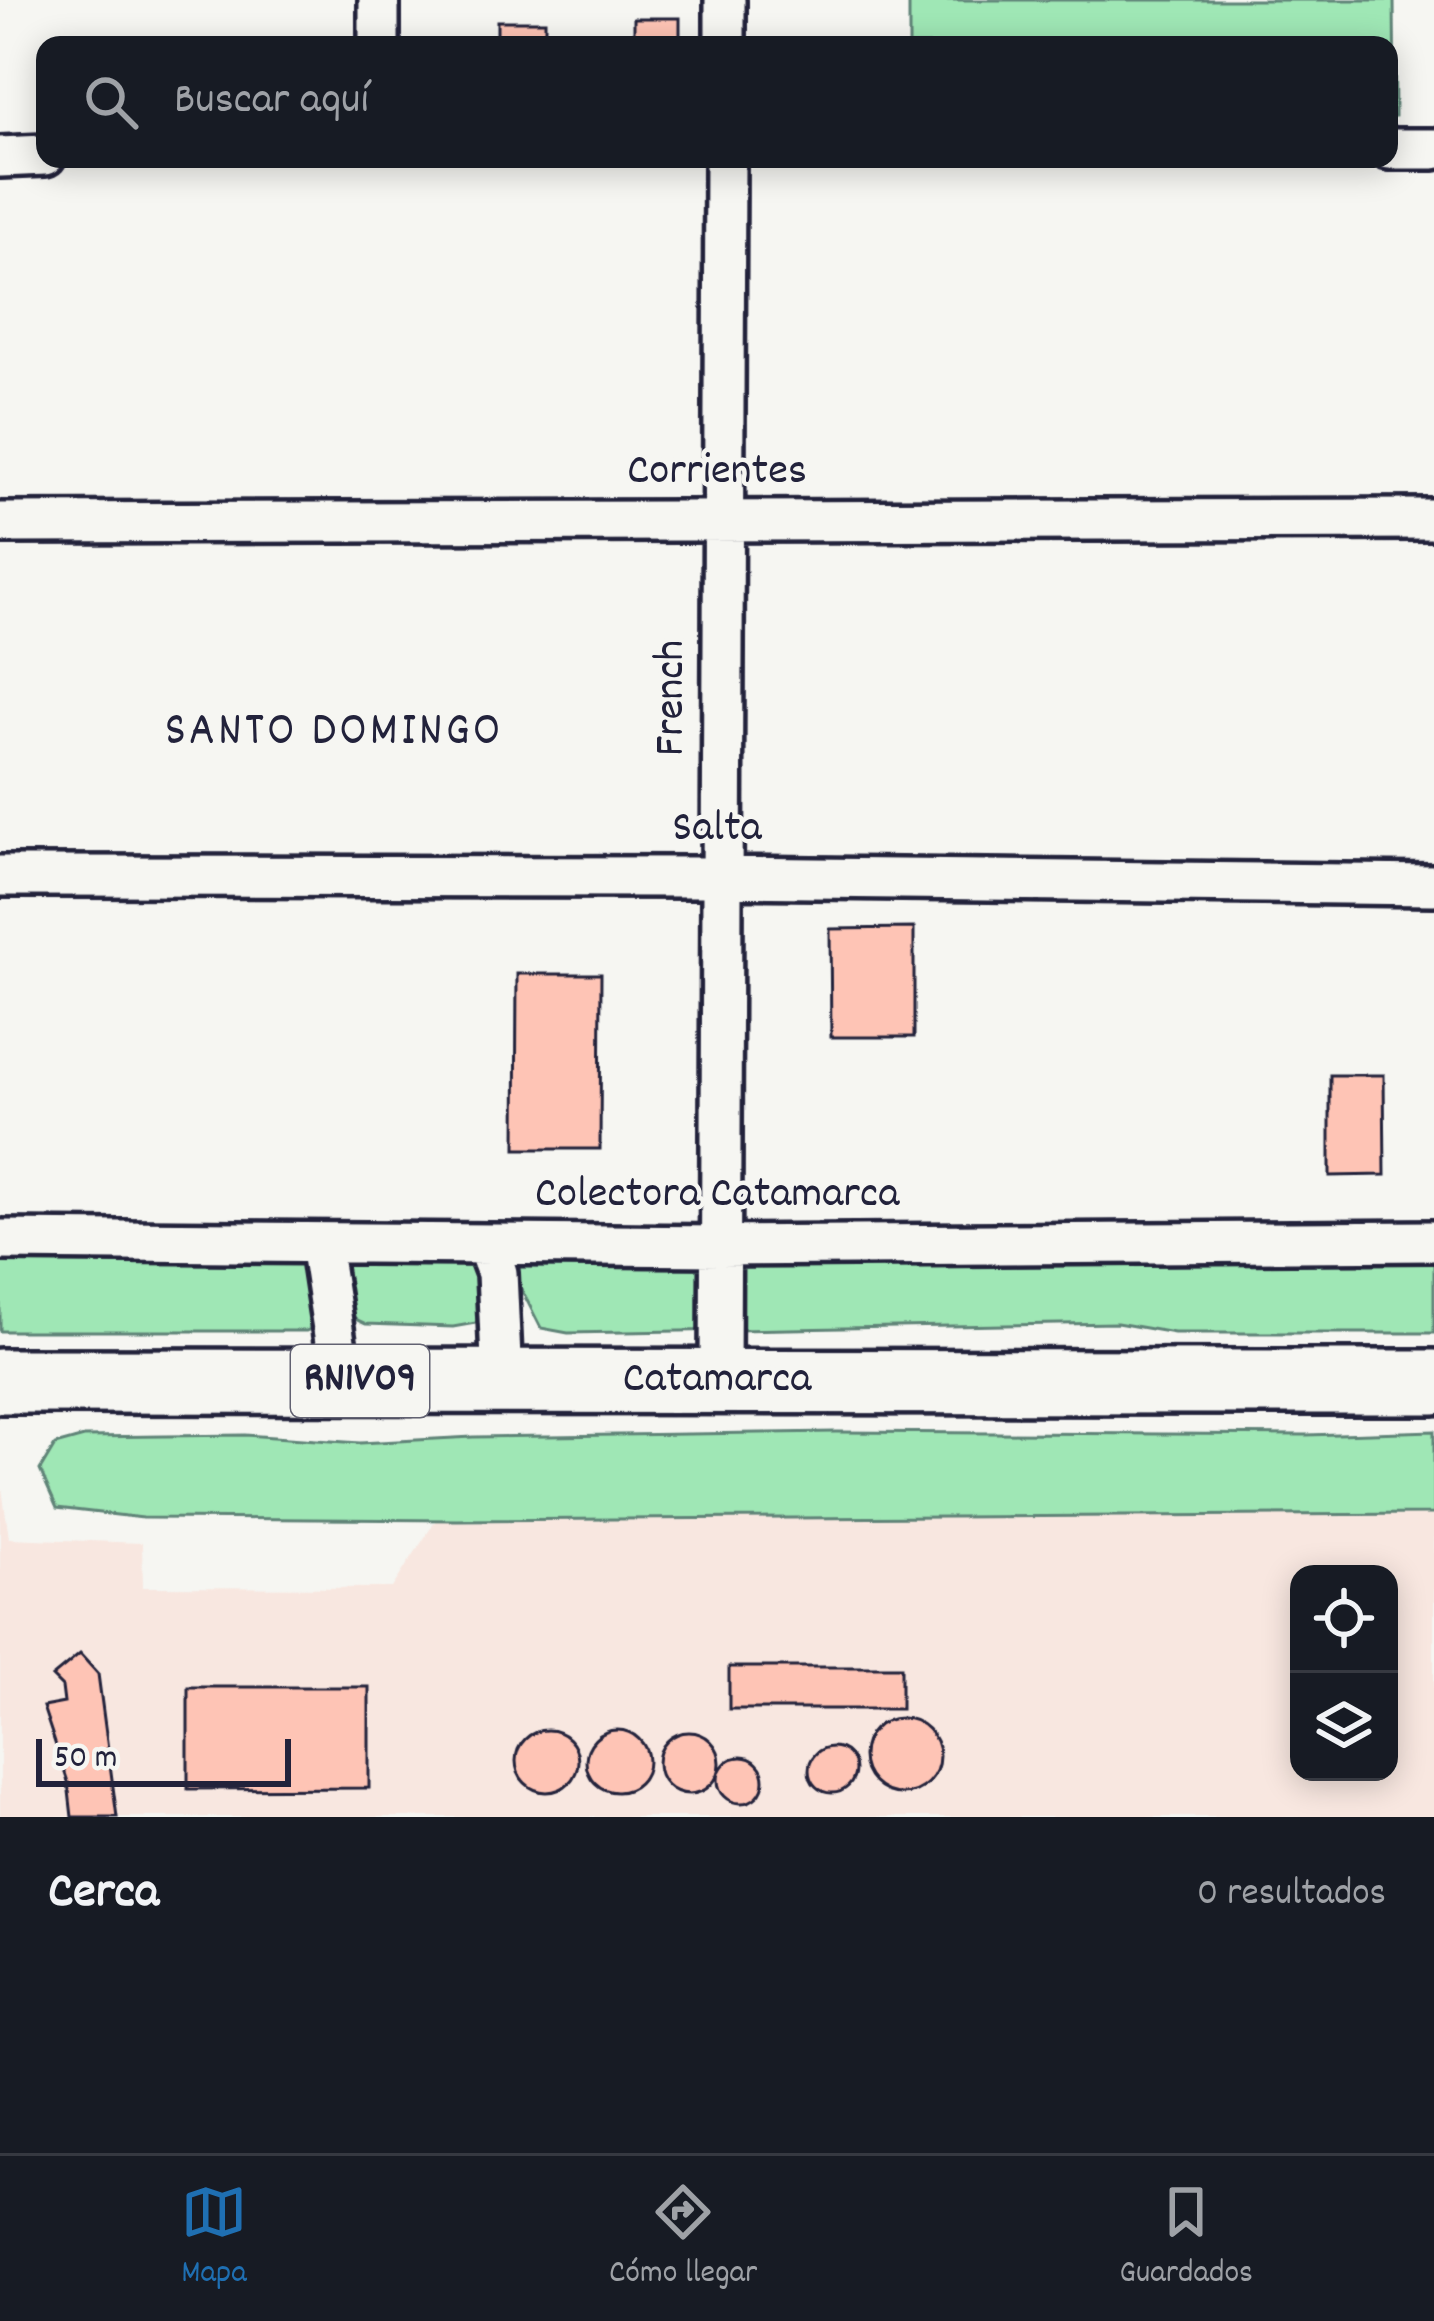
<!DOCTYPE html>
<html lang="es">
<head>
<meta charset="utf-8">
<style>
	:root { --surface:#171b24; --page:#242831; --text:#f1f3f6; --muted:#9ea1a6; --line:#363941; --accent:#1f6fb2 }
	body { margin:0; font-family:Dekko,sans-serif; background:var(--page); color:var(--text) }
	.controls { position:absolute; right:36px; bottom:36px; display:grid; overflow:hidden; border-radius:24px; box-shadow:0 6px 30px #0003 }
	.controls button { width:108px; height:108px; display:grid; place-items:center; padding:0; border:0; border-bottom:3px solid var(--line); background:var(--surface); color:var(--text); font:60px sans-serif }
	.scale { position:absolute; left:36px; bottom:30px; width:255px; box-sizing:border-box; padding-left:12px; border:6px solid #22223b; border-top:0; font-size:33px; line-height:42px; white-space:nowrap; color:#22223b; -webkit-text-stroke:9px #f6f6f2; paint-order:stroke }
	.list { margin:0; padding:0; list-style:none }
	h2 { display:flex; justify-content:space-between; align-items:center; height:156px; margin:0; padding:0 48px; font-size:51px }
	h2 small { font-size:39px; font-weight:400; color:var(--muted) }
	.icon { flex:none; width:66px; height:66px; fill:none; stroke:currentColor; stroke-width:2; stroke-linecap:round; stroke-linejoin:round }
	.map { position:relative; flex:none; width:1434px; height:1817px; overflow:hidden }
	.search { position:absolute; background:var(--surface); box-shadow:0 6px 30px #0003; left:36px; right:36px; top:36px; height:132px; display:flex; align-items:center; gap:30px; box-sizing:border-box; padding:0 42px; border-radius:24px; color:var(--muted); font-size:45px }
	.sheet { height:336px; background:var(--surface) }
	nav { display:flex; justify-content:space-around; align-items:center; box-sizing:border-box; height:168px; border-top:3px solid var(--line); background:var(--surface); font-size:33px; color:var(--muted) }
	nav a { display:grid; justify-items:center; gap:6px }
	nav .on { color:var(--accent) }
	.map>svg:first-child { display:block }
</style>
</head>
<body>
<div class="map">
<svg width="1434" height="1817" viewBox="0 0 1434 1817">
	<rect width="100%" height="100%" fill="#f6f6f2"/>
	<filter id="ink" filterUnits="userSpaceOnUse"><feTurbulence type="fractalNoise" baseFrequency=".00833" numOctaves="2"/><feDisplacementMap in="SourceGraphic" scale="24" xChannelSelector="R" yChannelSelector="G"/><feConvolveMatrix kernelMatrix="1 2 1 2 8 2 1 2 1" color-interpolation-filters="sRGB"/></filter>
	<g filter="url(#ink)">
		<path fill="#f8e7e0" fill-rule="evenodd" d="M0 1474 9 1538 142 1543 143 1587 392 1588 436 1520 1434 1514V1817H0ZM1299 1574H1389V1772H1299Z"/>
		<path fill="#9fe7b5" stroke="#608478" stroke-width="3" d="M909 0H1394L1395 116 1389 117V45H909Z
			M1434 1250V1333H1174L1117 1323 568 1333 541 1328 515 1277 511 1257Z
			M0 1252 302 1256 314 1269 319 1325 306 1331H0Z
			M349 1254 482 1256 485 1304 476 1323 453 1327 366 1324C337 1313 340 1291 338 1264Z
			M1434 1431V1514L457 1520 143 1518 57 1508 40 1470 55 1445 84 1437 245 1435 360 1443 473 1437 836 1432 1306 1435Z"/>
		<path fill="#fec4b5" stroke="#22223b" stroke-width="3" d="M634 18H680V45H634Z
			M497 21H545V45H497Z
			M914 928V1037H831L830 929Z
			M517 974H601L600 1149H516Z
			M1330 1075H1384L1385 1175 1330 1176Z
			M80 1654 98 1674 117 1817H72L68 1782 43 1707 64 1703 62 1687 52 1677Z
			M729 1667H901V1709H729Z
			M188 1687H369V1788L188 1789Z
			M863 1756a38 38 0 1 1 76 0a38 38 0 1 1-76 0Z
			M586 1761a31 31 0 1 1 62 0a31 31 0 1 1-62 0Z
			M516 1761a31 31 0 1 1 62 0a31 31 0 1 1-62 0Z
			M658 1763a31 31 0 1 1 62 0a31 31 0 1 1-62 0Z
			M809 1770a23 23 0 1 1 46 0a23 23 0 1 1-46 0Z
			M718 1780a23 23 0 1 1 46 0a23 23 0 1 1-46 0Z"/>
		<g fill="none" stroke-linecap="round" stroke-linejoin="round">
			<g stroke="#22223b" stroke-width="48">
				<path id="street" d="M379 0V45
					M725 45V0
					M1389 149H1434
					M0 157 45 155
					M0 523 1434 519
					M0 876 720 877 1434 885
					M0 1240 720 1246 1434 1241
					M320 1243 341 1381
					M486 1244 497 1273 502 1381
					M720 1381 725 159"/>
			</g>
			<g stroke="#22223b" stroke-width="72">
				<path id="primary" d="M0 1381 1434 1382"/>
			</g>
			<use href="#street" stroke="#f6f6f2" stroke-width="39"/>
			<use href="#primary" stroke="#f6f6f2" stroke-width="63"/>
		</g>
	</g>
	<g text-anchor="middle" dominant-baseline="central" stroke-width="9" stroke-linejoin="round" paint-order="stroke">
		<rect fill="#f6f6f2" stroke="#626272" stroke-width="3" x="291" y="1345" width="138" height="72" rx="9"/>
		<g font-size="42" font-weight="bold" fill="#22223b">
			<text x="360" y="1381">RN1V09</text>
		</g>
		<g font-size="45" fill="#22223b" stroke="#f6f6f2">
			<text x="717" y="473">Corrientes</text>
			<text transform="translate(673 698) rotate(-90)">French</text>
			<text x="717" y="830">Salta</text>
			<text x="717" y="1196">Colectora Catamarca</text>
			<text x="717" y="1381">Catamarca</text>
		</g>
		<g font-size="48" letter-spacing="3" fill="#22223b" stroke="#f6f6f2">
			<text x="334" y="733">SANTO DOMINGO</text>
		</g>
	</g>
</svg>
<div class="controls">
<button><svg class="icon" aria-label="locate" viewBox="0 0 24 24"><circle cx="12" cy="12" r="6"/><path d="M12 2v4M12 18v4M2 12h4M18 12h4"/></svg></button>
<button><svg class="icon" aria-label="layers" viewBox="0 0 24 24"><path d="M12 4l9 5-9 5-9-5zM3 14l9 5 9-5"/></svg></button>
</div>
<div class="scale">50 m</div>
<div class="search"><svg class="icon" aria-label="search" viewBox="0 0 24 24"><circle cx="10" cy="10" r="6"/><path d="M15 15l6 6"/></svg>Buscar aquí</div>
</div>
<section class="sheet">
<h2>Cerca<small>0 resultados</small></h2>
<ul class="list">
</ul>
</section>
<nav>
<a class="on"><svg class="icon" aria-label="map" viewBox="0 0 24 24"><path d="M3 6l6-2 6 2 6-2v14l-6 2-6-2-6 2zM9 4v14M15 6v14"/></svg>Mapa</a>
<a><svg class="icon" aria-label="directions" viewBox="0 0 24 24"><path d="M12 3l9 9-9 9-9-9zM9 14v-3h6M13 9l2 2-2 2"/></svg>Cómo llegar</a>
<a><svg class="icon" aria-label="saved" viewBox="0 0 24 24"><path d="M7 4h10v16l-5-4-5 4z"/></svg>Guardados</a>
</nav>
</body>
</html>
